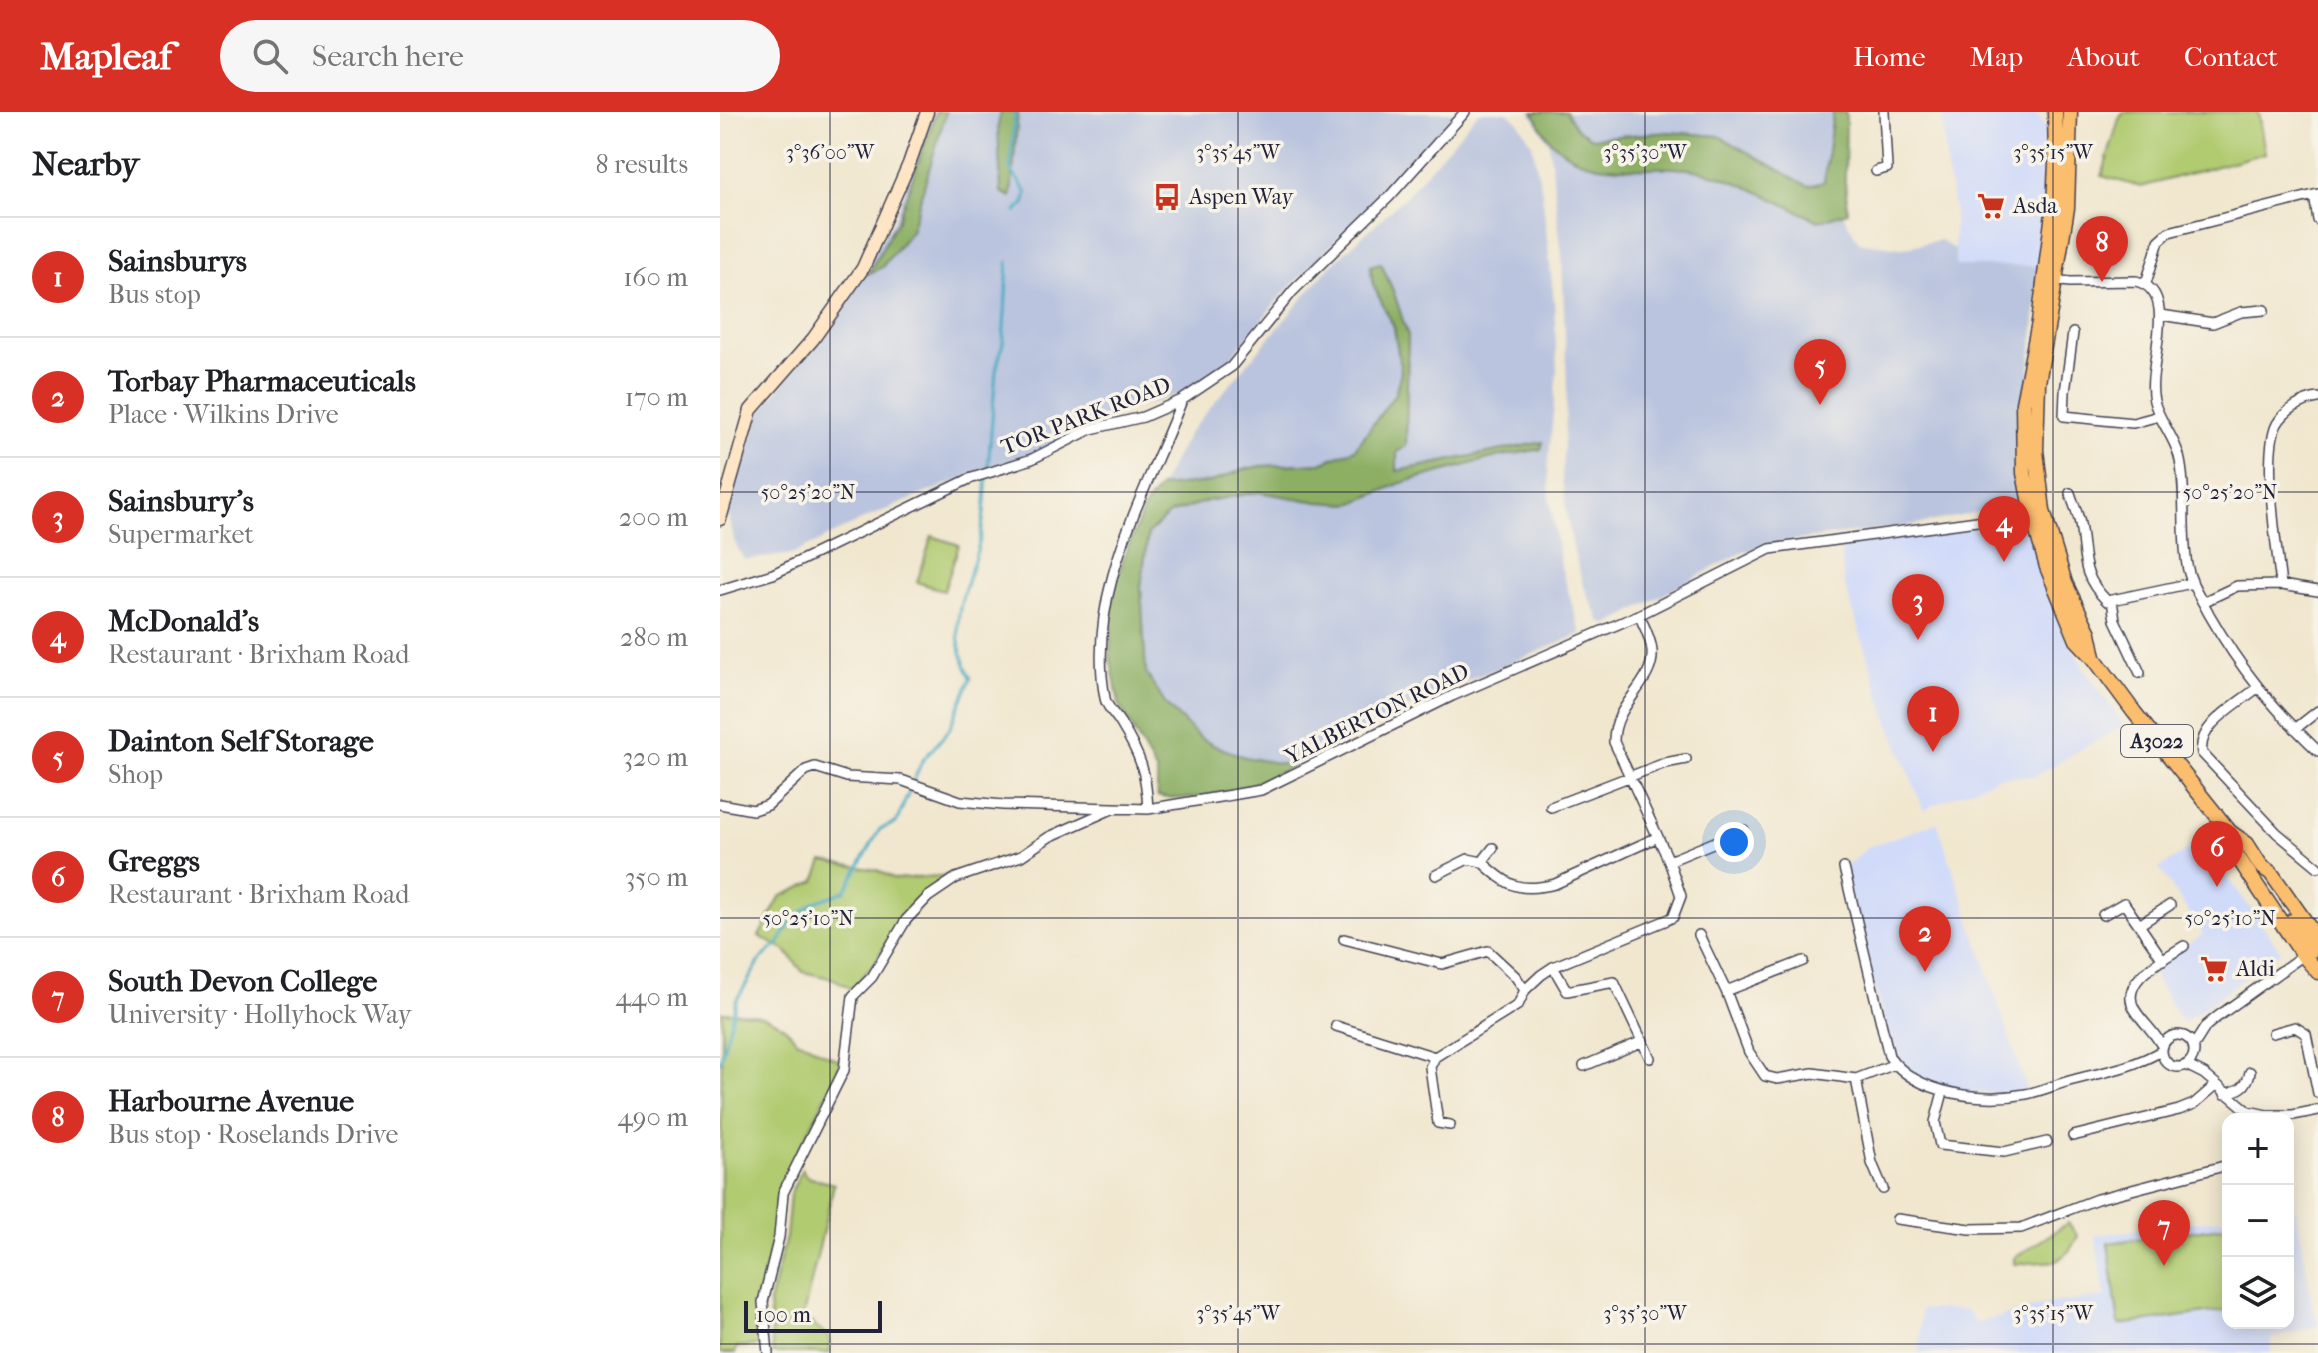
<!DOCTYPE html>
<html lang="en">
<head>
<meta charset="utf-8">
<style>
	:root { --surface:#fff; --page:#f6f6f6; --text:#202124; --muted:#757577; --line:#e0e0e0; --accent:#d93025 }
	body { margin:0; font-family:"IM FELL French Canon",serif; background:var(--page); color:var(--text) }
	.controls { position:absolute; right:24px; bottom:24px; display:grid; overflow:hidden; border-radius:16px; box-shadow:0 4px 20px #0003 }
	.controls button { width:72px; height:72px; display:grid; place-items:center; padding:0; border:0; border-bottom:2px solid var(--line); background:var(--surface); color:var(--text); font:40px sans-serif }
	.scale { position:absolute; left:24px; bottom:20px; width:138px; box-sizing:border-box; padding-left:8px; border:4px solid #22223b; border-top:0; font-size:22px; line-height:28px; white-space:nowrap; color:#22223b; -webkit-text-stroke:6px #f7f3e8; paint-order:stroke }
	.you { position:absolute; left:1014px; top:730px; width:28px; height:28px; margin:-20px; border:6px solid #fff; border-radius:50%; background:#1a73e8; box-shadow:0 0 0 12px #1a73e833 }
	.badge { display:grid; place-items:center; width:52px; height:52px; border-radius:50%; background:var(--accent); color:#fff; font-size:26px; font-weight:700 }
	.pin { position:absolute; translate:-50% -66px; filter:drop-shadow(0 2px 4px #0008) }
	.pin::after { content:''; position:absolute; top:42px; width:28px; height:24px; background:inherit; clip-path:polygon(0 0,100% 0,50% 100%) }
	.list { margin:0; padding:0; list-style:none }
	h2 { display:flex; justify-content:space-between; align-items:center; height:104px; margin:0; padding:0 32px; font-size:34px }
	h2 small { font-size:26px; font-weight:400; color:var(--muted) }
	.list li { display:grid; grid-template-columns:52px 1fr auto; gap:24px; align-items:center; box-sizing:border-box; height:120px; padding:0 32px; border-top:2px solid var(--line) }
	.list b { display:block; font-size:30px; white-space:nowrap }
	.list p { margin:0; font-size:26px; white-space:nowrap; color:var(--muted) }
	.list em { font-size:26px; font-style:normal; color:var(--muted) }
	.icon { flex:none; width:44px; height:44px; fill:none; stroke:currentColor; stroke-width:2; stroke-linecap:round; stroke-linejoin:round }
	.map { position:relative; flex:none; width:1598px; height:1241px; overflow:hidden }
	header { display:flex; align-items:center; gap:48px; box-sizing:border-box; height:112px; padding:0 40px; background:var(--accent); color:#fff }
	header strong { font-size:38px }
	nav { display:flex; gap:44px; margin-inline-start:auto; font-size:28px }
	.search { width:560px; height:72px; background:var(--page); display:flex; align-items:center; gap:20px; box-sizing:border-box; padding:0 28px; border-radius:44px; color:var(--muted); font-size:30px }
	main { display:flex }
	aside { flex:1; background:var(--surface) }
	.map>svg:first-child { display:block }
</style>
</head>
<body>
<header>
<strong>Mapleaf</strong>
<div class="search"><svg class="icon" aria-label="search" viewBox="0 0 24 24"><circle cx="10" cy="10" r="6"/><path d="M15 15l6 6"/></svg>Search here</div>
<nav><a>Home</a><a>Map</a><a>About</a><a>Contact</a></nav>
</header>
<main>
<aside>
<h2>Nearby<small>8 results</small></h2>
<ul class="list">
<li><span class="badge">1</span><div><b>Sainsburys</b><p>Bus stop</p></div><em>160 m</em></li>
<li><span class="badge">2</span><div><b>Torbay Pharmaceuticals</b><p>Place · Wilkins Drive</p></div><em>170 m</em></li>
<li><span class="badge">3</span><div><b>Sainsbury's</b><p>Supermarket</p></div><em>200 m</em></li>
<li><span class="badge">4</span><div><b>McDonald's</b><p>Restaurant · Brixham Road</p></div><em>280 m</em></li>
<li><span class="badge">5</span><div><b>Dainton Self Storage</b><p>Shop</p></div><em>320 m</em></li>
<li><span class="badge">6</span><div><b>Greggs</b><p>Restaurant · Brixham Road</p></div><em>350 m</em></li>
<li><span class="badge">7</span><div><b>South Devon College</b><p>University · Hollyhock Way</p></div><em>440 m</em></li>
<li><span class="badge">8</span><div><b>Harbourne Avenue</b><p>Bus stop · Roselands Drive</p></div><em>490 m</em></li>
</ul>
</aside>
<div class="map">
<svg width="1598" height="1241" viewBox="0 0 1598 1241">
	<rect width="100%" height="100%" fill="#f7f3e8"/>
	<filter id="ink" filterUnits="userSpaceOnUse"><feTurbulence type="fractalNoise" baseFrequency=".0125" numOctaves="2"/><feDisplacementMap in="SourceGraphic" scale="16" xChannelSelector="R" yChannelSelector="G"/><feConvolveMatrix kernelMatrix="1 2 1 2 8 2 1 2 1" color-interpolation-filters="sRGB"/></filter>
	<filter id="wash" filterUnits="userSpaceOnUse"><feTurbulence type="fractalNoise" baseFrequency=".006" numOctaves="4" result="noise"/><feDisplacementMap in="SourceGraphic" scale="32" xChannelSelector="R" yChannelSelector="G"/><feGaussianBlur stdDeviation="1.8" result="paint"/><feColorMatrix in="noise" values="0 0 0 0 0 0 0 0 0 0 0 0 0 0 0 0 0 1.4 0 .05"/><feComposite in="paint" operator="in"/></filter>
	<g filter="url(#wash)">
		<rect width="100%" height="100%" fill="#f1e7cf"/>
		<path fill="#d0daf9" d="M1222 0H1310L1318 3 1327 16 1330 56 1320 154H1234V98L1227 58Z
			M1301 410 1311 416 1320 457 1342 517 1364 557 1404 613 1315 664 1279 665 1213 693 1204 699 1166 603 1124 471 1121 433Z
			M1217 710 1308 981 1223 980 1175 952 1124 756 1148 735Z
			M1482 729 1561 839 1482 898 1462 910 1434 864 1443 848 1483 822 1439 756Z
			M1576 1097 1594 1203 1598 1206V1214L1551 1226V1241H1199L1201 1197 1247 1198 1256 1211 1331 1191 1385 1185 1375 1123 1508 1106V1211H1568V1098Z"/>
		<path fill="#bac4de" d="M213 0H736L680 63 561 184 508 249 468 279 367 311 335 333 257 360 146 406 73 442 24 448 15 431 7 399 38 305 95 229 174 108Z
			M759 0H787L798 9 812 32 822 81 834 189 837 260 828 355 830 389 841 455 861 522 721 579 573 654 525 645 495 634 480 626 446 593 426 560 421 475 428 422 449 402 440 375 468 322 584 185 609 155 685 85Z
			M810 0H1113L1104 70 1139 130 1181 136 1220 128 1235 138V154H1320L1300 361 1301 385 1296 393 1199 412 1046 432 1019 442 887 513 880 509 864 475 854 440 847 404 842 367 847 276 842 144 829 31Z"/>
		<path fill="#b1cb71" stroke="#6a7656" stroke-width="2" d="M1404 0H1538L1545 41 1421 75 1382 64 1399 7Z
			M212 424 239 433 224 479 197 470Z
			M103 749 157 758 175 767 233 763 205 781 180 806 156 849 132 877 114 867 83 860 66 839 39 824 60 785 95 769Z
			M2 900C29 900 60 903 76 928 93 933 103 943 120 948L118 960 59 1078 53 1126 37 1188 40 1233 17 1235 15 1241H0Z
			M82 1057 87 1065 114 1072 83 1204 109 1225 110 1241H53L49 1191 66 1125 70 1082Z
			M1348 1111 1358 1124 1350 1138 1337 1149 1294 1152V1146Z
			M1508 1114V1198L1399 1213 1388 1131Z"/>
		<path fill="#8caf63" stroke="#57684f" stroke-width="2" d="M216 0H226L191 119 162 155 148 162 178 107Z
			M281 0H298L291 85 281 80 278 13Z
			M813 0H846L857 17 872 26 949 20 999 24 1088 74 1104 70 1113 0H1126L1125 69 1128 100 1099 109C1061 92 1021 68 980 59 928 48 877 72 833 31 824 23 819 9 813 0Z
			M661 151 674 181 688 224 686 334 677 340V359L823 330 821 337 776 345 681 371 631 392 598 390 539 380 487 389 449 402 428 422 421 475 426 561 446 593 480 626 495 634 525 645 573 654C542 671 472 694 437 684V661L399 592 390 545 392 486 404 445 426 392 440 375 491 370 525 357 542 354 601 351 635 337 675 282 681 260 674 215 653 173 650 154Z"/>
		<g fill="none" stroke-linecap="round" stroke-linejoin="round">
			<path stroke="#42a9c2" stroke-width="3" d="M295 0 290 56 307 81 304 92 296 99
				M268 357 276 258 283 231 288 150
				M0 950 16 889 41 847 58 832 74 806 95 790 125 779 160 717 176 711 202 649 229 618 251 566C226 517 242 487 257 439 264 415 265 389 267 364"/>
		</g>
	</g>
	<g filter="url(#ink)">
		<g fill="none" stroke-linecap="round" stroke-linejoin="round">
			<g stroke="#414051" stroke-width="12">
				<path id="street" d="M1156 59 1167 56 1164 0
					M1594 83 1598 108
					M1333 168 1350 170 1416 169C1462 180 1425 255 1434 289 1439 309 1454 324 1459 344 1467 376 1461 418 1467 453 1470 471 1481 486 1489 502 1521 558 1552 595 1598 639
					M1426 171 1439 129 1449 120 1598 82
					M1441 203 1493 211 1521 200 1544 198
					M1353 221 1345 280 1344 304 1413 311 1439 304
					M1350 381C1353 391 1358 401 1360 412 1366 446 1360 462 1387 489L1472 471
					M1561 473C1557 439 1542 340 1557 312 1565 298 1583 288 1598 286
					M0 478 53 462 249 367 312 347 371 317 423 305 462 288 511 255 573 179 670 84 745 0
					M1392 489 1395 508 1420 561
					M1483 490 1517 474 1561 473 1598 479
					M1537 576C1517 593 1477 613 1482 641L1557 721 1598 755
					M1575 617 1598 599
					M0 692 33 698 48 693 86 658 95 655 127 665 181 668 240 689 283 693 428 697 541 678 732 584 919 503 1050 437 1316 401
					M831 695 945 651 966 647
					M428 697C426 659 421 645 401 612 396 603 386 595 385 586 365 481 426 381 462 288
					M773 736 762 750C788 774 799 781 835 772L938 725
					M949 749 1024 718
					M1124 756 1169 944C1196 983 1263 990 1306 982 1322 979 1337 972 1353 968 1384 960 1414 955 1441 939
					M716 763 748 747 762 750
					M1383 803 1404 791 1443 848
					M1419 813 1450 793
					M979 823 1006 879 1029 940 1045 964 1057 967 1093 961 1136 967 1175 952
					M624 827 722 852 768 839 795 864 805 878
					M833 855 847 879 894 870 930 946
					M1006 879 1083 849
					M616 914 715 945
					M1553 921 1575 915 1586 922 1598 981
					M1442 939a16 16 0 1 1 32 0a16 16 0 1 1-32 0Z
					M1474 933 1486 914 1497 905 1585 842
					M1442 934C1434 919 1423 911 1415 898 1397 869 1444 847 1464 834
					M1466 953 1484 962 1528 999 1547 1003H1573L1598 998
					M864 954 923 929
					M1136 967 1152 1051 1163 1077
					M1223 980 1215 1010 1220 1033 1284 1040 1327 1030
					M1505 982C1520 978 1527 975 1530 960
					M730 1013 718 1011 710 955 715 945 798 893 805 878 821 863 833 855 947 808 953 805 961 784 949 749 894 630C893 591 935 572 932 539 931 526 924 514 919 503
					M1353 1024 1459 998 1474 992 1496 973
					M1177 1107 1250 1117 1301 1116 1377 1087 1508 1053
					M48 1241 43 1190 59 1125 63 1081 124 958 133 884 152 865 186 808 208 785 236 766 301 744 329 725 392 697"/>
			</g>
			<g stroke="#414051" stroke-width="15">
				<path id="secondary" d="M0 407 31 298 93 227 143 156 189 52 207 0"/>
			</g>
			<g stroke="#414051" stroke-width="17">
				<path id="primary" d="M1335 0 1336 51 1334 93 1319 210 1303 291 1304 361 1312 402 1327 455 1357 528 1374 546 1414 600 1510 720 1517 744 1583 843 1598 860
					M1350 0 1347 96 1318 271 1316 338 1323 399 1345 471 1369 521 1374 545
					M1510 720 1527 732 1541 754 1551 761 1598 828
					M1572 809 1592 838"/>
			</g>
			<use href="#street" stroke="#fff" stroke-width="9"/>
			<use href="#secondary" stroke="#fde5c5" stroke-width="12"/>
			<use href="#primary" stroke="#fbbd6e" stroke-width="14"/>
		</g>
	</g>
	<path fill="none" stroke="#22223b" stroke-width="2" stroke-opacity="0.45" d="M110 0V1241M518 0V1241M925 0V1241M1333 0V1241M0 380H1598M0 806H1598M0 1232H1598"/>
	<defs>
		<g id="bus-bare" transform="scale(2.16)"><path d="M-5-6H5V4H4V6H2V4H-2V6H-4V4H-5ZM-3.5-4V0h7V-4ZM-3.5 1.2v1.5H-2V1.2ZM2 1.2v1.5H3.5V1.2Z" fill="#c8321e" stroke="#f7f3e8" stroke-width="2.5" paint-order="stroke"/></g>
		<g id="supermarket-bare" transform="scale(2.16)"><path d="M-6-5.5h2.5l.6 2H6L4.5 2H-2.5L-4.4-4H-6ZM-1.5 3.2a1.3 1.3 0 1 0 .1 0ZM3 3.2a1.3 1.3 0 1 0 .1 0Z" fill="#c8321e" stroke="#f7f3e8" stroke-width="2.5" paint-order="stroke"/></g>
	</defs>
	<g fill-rule="evenodd">
		<use href="#bus-bare" x="447" y="85"/>
		<use href="#supermarket-bare" x="1271" y="94"/>
		<use href="#supermarket-bare" x="1494" y="857"/>
	</g>
	<g text-anchor="middle" dominant-baseline="central" stroke-width="7" stroke-linejoin="round" paint-order="stroke">
		<rect fill="#f7f3e8" stroke="#62616f" stroke-width="2" x="1401" y="613" width="72" height="32" rx="6"/>
		<g font-size="20" font-weight="bold" fill="#22223b">
			<text x="1437" y="629">A3022</text>
		</g>
		<g font-size="22" fill="#22223b" stroke="#f7f3e8" text-anchor="start">
			<text x="469" y="85">Aspen Way</text>
			<text x="1293" y="94">Asda</text>
			<text x="1516" y="857">Aldi</text>
		</g>
		<g font-size="22" fill="#22223b" stroke="#f7f3e8">
			<text transform="translate(366 304) rotate(-21)">TOR PARK ROAD</text>
			<text transform="translate(657 602) rotate(-26)">YALBERTON ROAD</text>
		</g>
	</g>
	<g font-size="20" text-anchor="middle" fill="#22223b" stroke="#f7f3e8" stroke-width="7" stroke-linejoin="round" paint-order="stroke">
		<text x="110" y="47">3°36'00"W</text>
		<text x="518" y="47">3°35'45"W</text>
		<text x="925" y="47">3°35'30"W</text>
		<text x="1333" y="47">3°35'15"W</text>
		<text x="88" y="387">50°25'20"N</text>
		<text x="1510" y="387">50°25'20"N</text>
		<text x="88" y="813">50°25'10"N</text>
		<text x="1510" y="813">50°25'10"N</text>
		<text x="518" y="1208">3°35'45"W</text>
		<text x="925" y="1208">3°35'30"W</text>
		<text x="1333" y="1208">3°35'15"W</text>
	</g>
</svg>
<div class="controls">
<button>+</button>
<button>−</button>
<button><svg class="icon" aria-label="layers" viewBox="0 0 24 24"><path d="M12 4l9 5-9 5-9-5zM3 14l9 5 9-5"/></svg></button>
</div>
<div class="scale">100 m</div>
<div class="you"></div>
<div class="pin badge" style="left:1213px;top:640px">1</div>
<div class="pin badge" style="left:1205px;top:860px">2</div>
<div class="pin badge" style="left:1198px;top:528px">3</div>
<div class="pin badge" style="left:1284px;top:450px">4</div>
<div class="pin badge" style="left:1100px;top:293px">5</div>
<div class="pin badge" style="left:1497px;top:775px">6</div>
<div class="pin badge" style="left:1444px;top:1154px">7</div>
<div class="pin badge" style="left:1382px;top:170px">8</div>
</div>
</main>
</body>
</html>
